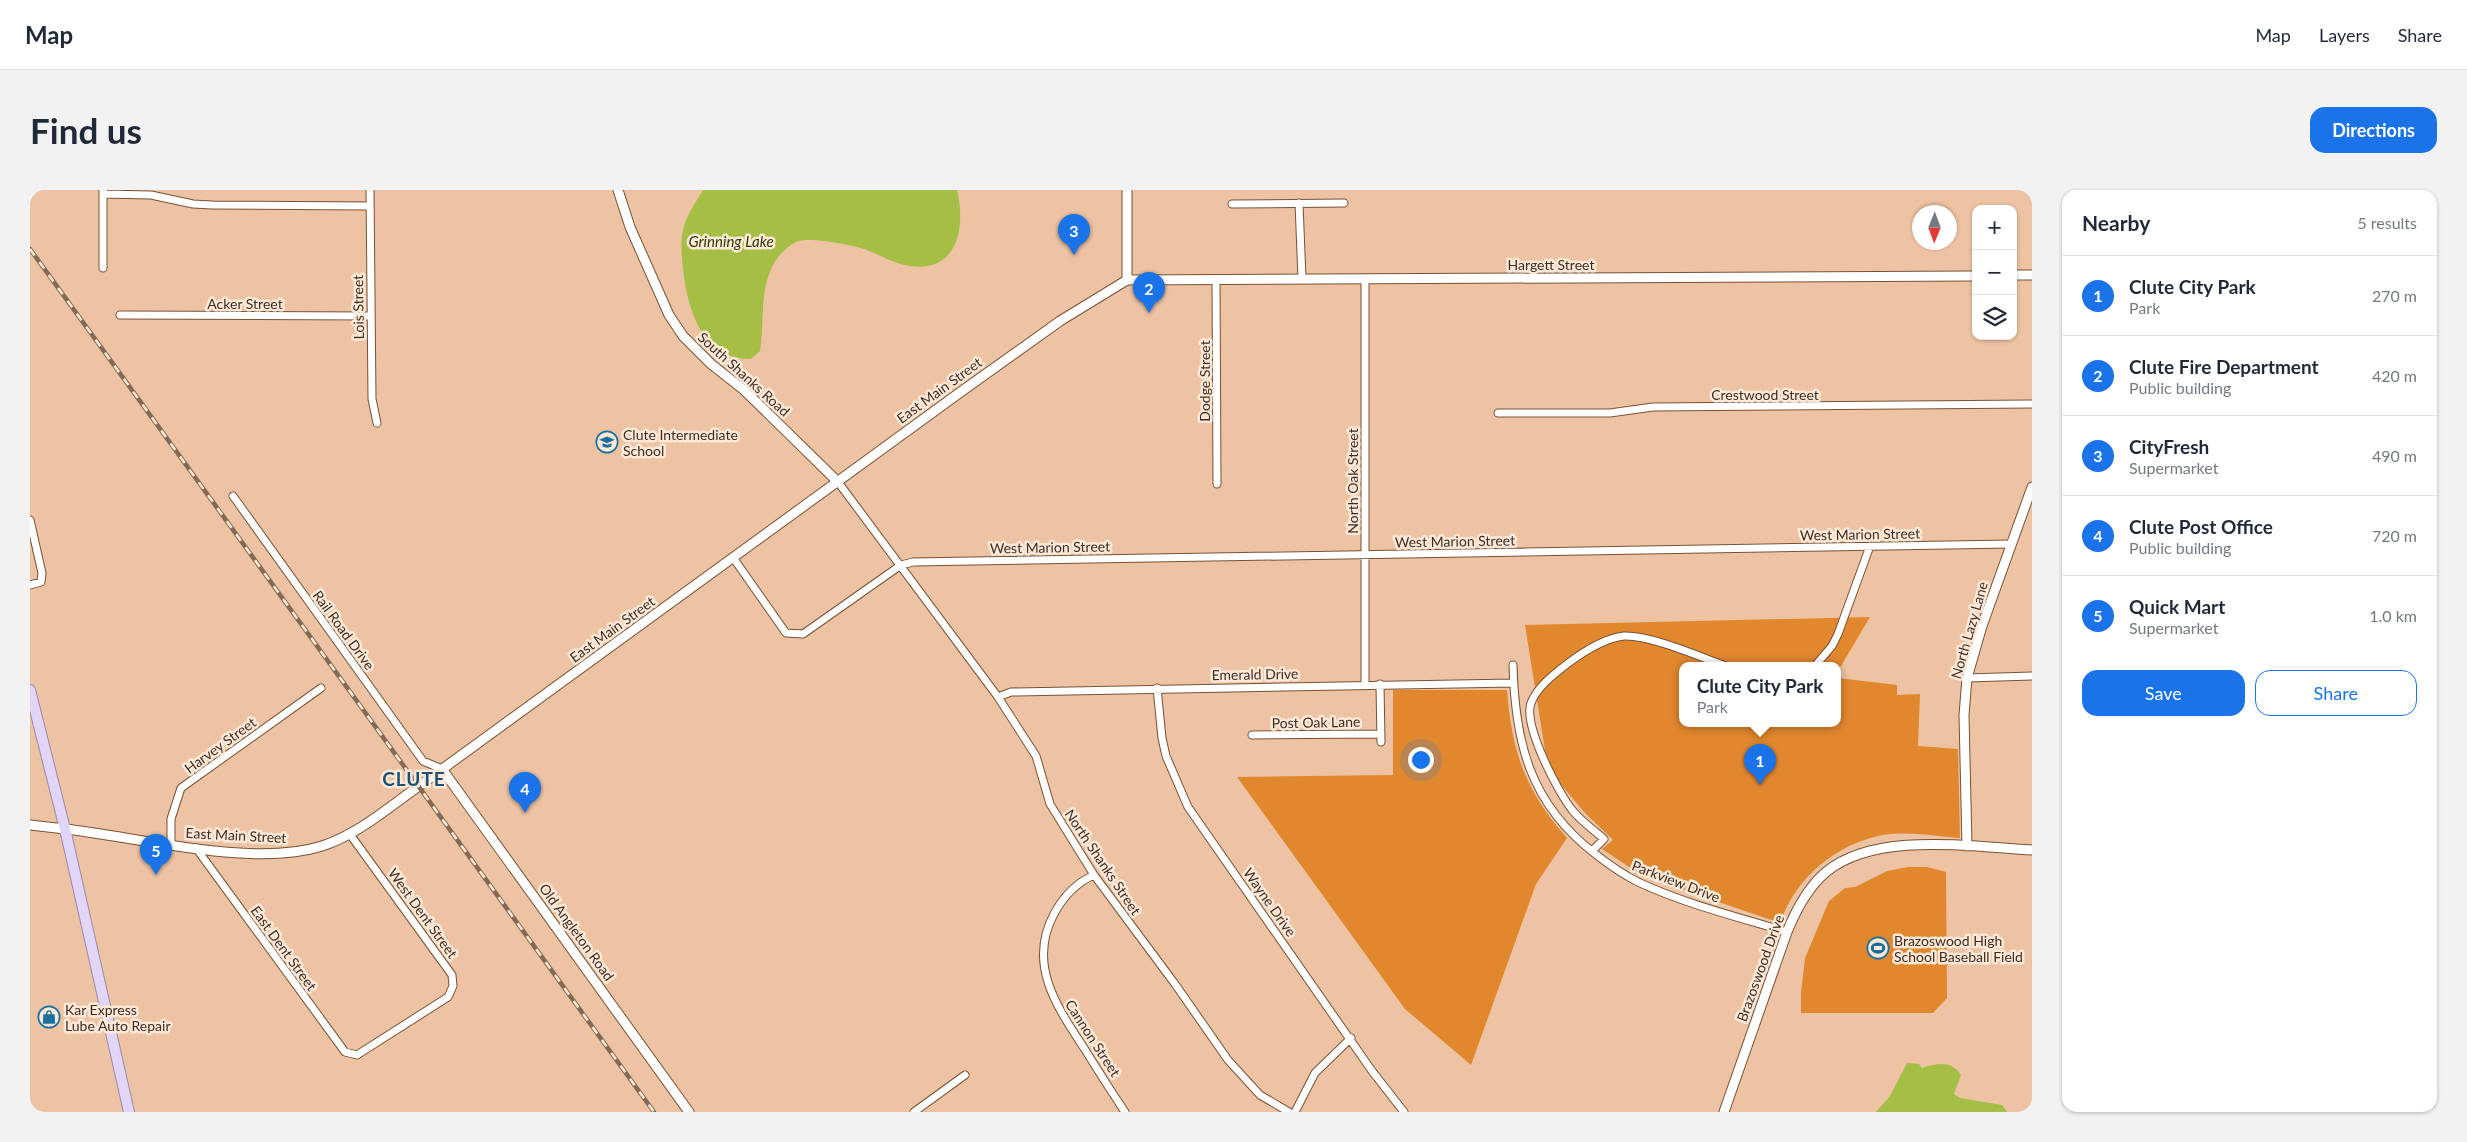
<!DOCTYPE html>
<html lang="en">
<head>
<meta charset="utf-8">
<style>
	:root { --surface:#fff; --page:#f2f2f3; --text:#1f2937; --muted:#747a83; --line:#e0e1e3; --accent:#1a73e8 }
	body { margin:0; font-family:Lato,sans-serif; background:var(--page); color:var(--text) }
	.controls { position:absolute; right:15px; top:15px; display:grid; overflow:hidden; border-radius:10px; box-shadow:0 1px 4px #0004 }
	.controls button { width:45px; height:45px; display:grid; place-items:center; padding:0; border:0; border-bottom:1px solid var(--line); background:var(--surface); color:var(--text); font:25px sans-serif }
	.compass { position:absolute; left:1882px; top:15px; width:45px; height:45px; border-radius:50%; background:var(--surface); box-shadow:0 1px 4px #0004; rotate:181deg }
	.you { position:absolute; left:1390px; top:569px; width:18px; height:18px; margin:-12px; border:4px solid #fff; border-radius:50%; background:#1a73e8; box-shadow:0 0 0 8px #1a73e833 }
	.badge { display:grid; place-items:center; width:32px; height:32px; border-radius:50%; background:var(--accent); color:#fff; font-size:16px; font-weight:700 }
	.pin { position:absolute; translate:-50% -41px; filter:drop-shadow(0 1px 2px #0008) }
	.pin::after { content:''; position:absolute; top:26px; width:18px; height:15px; background:inherit; clip-path:polygon(0 0,100% 0,50% 100%) }
	.popup { position:absolute; left:1649px; top:472px; width:162px; height:65px; box-sizing:border-box; display:grid; place-content:center; border-radius:10px; background:var(--surface); filter:drop-shadow(0 1px 4px #0005); font-size:16px; white-space:nowrap; color:var(--muted) }
	.popup b { font-size:19px; color:var(--text) }
	.popup::after { content:''; position:absolute; left:50%; top:100%; margin-left:-10px; border:10px solid transparent; border-top-color:var(--surface) }
	.list { margin:0; padding:0; list-style:none }
	h2 { display:flex; justify-content:space-between; align-items:center; height:65px; margin:0; padding:0 20px; font-size:21px }
	h2 small { font-size:16px; font-weight:400; color:var(--muted) }
	.list li { display:grid; grid-template-columns:32px 1fr auto; gap:15px; align-items:center; box-sizing:border-box; height:80px; padding:0 20px; border-top:1px solid var(--line) }
	.list b { display:block; font-size:19px; white-space:nowrap }
	.list p { margin:0; font-size:16px; white-space:nowrap; color:var(--muted) }
	.list em { font-size:16px; font-style:normal; color:var(--muted) }
	.actions { display:flex; gap:10px; padding:15px 20px }
	.actions a { flex:1; padding:11px 0; border:1px solid var(--accent); border-radius:15px; text-align:center; font-size:18px; color:var(--accent) }
	.actions .main { background:var(--accent); color:#fff }
	.icon { flex:none; width:28px; height:28px; fill:none; stroke:currentColor; stroke-width:2; stroke-linecap:round; stroke-linejoin:round }
	.map { position:relative; flex:none; width:2002px; height:922px; overflow:hidden; border-radius:15px }
	header { display:flex; align-items:center; gap:30px; box-sizing:border-box; height:70px; padding:0 25px; background:var(--surface); border-bottom:1px solid var(--line) }
	header strong { font-size:24px }
	nav { display:flex; gap:28px; margin-inline-start:auto; font-size:18px }
	.intro { display:flex; align-items:center; justify-content:space-between; box-sizing:border-box; height:120px; padding:0 30px }
	h1 { margin:0; font-size:35px }
	.button { padding:12px 22px; border-radius:15px; background:var(--accent); color:#fff; font-size:18px; font-weight:700 }
	main { display:flex; gap:30px; padding:0 30px }
	aside { flex:1; background:var(--surface); border-radius:15px; box-shadow:0 1px 4px #0004 }
	.map>svg:first-child { display:block }
</style>
</head>
<body>
<header>
<strong>Map</strong>
<nav><a>Map</a><a>Layers</a><a>Share</a></nav>
</header>
<div class="intro"><h1>Find us</h1><a class="button">Directions</a></div>
<main>
<div class="map">
<svg width="2002" height="922" viewBox="0 0 2002 922">
	<rect width="100%" height="100%" fill="#edc3a3"/>
	<path fill="#e1872e" d="M1840 427 1808 481V476H1652V534H1808V488L1867 495V505L1890 504 1888 556 1928 559 1930 648C1905 646 1878 641 1853 645 1806 654 1766 687 1750 733L1613 686 1572 659 1583 650 1555 623 1518 579 1495 435Z
		M1363 500H1477C1482 563 1495 600 1537 648L1506 694 1441 875 1375 819 1207 587 1363 585Z
		M1878 677H1897L1916 682 1917 808 1903 823H1771V803L1775 768 1799 711 1815 698 1825 697 1857 681Z"/>
	<path fill="#a5be45" d="M673 0H927C936 37 928 83 880 76 864 74 848 64 834 59 822 55 777 46 766 52 761 54 753 61 749 66 728 92 735 130 730 161L721 169C672 169 658 121 653 79 652 67 650 53 653 41 655 27 666 12 673 0Z
		M1877 873 1889 874 1892 878C1906 873 1922 870 1931 885L1924 904 1930 908 1972 915 1977 922H1846L1860 906Z"/>
	<g fill="none" stroke-linecap="round" stroke-linejoin="round">
		<g stroke="#765235" stroke-width="9">
			<path id="minor" d="M340 0 342 209 347 233
				M73 4 121 5 163 14 182 15 340 16
				M1269 13 1272 89
				M1202 14 1314 13
				M73 78V0
				M1186 89 1187 294
				M1335 89V494
				M90 125 340 126
				M1468 223H1580L1623 217 2002 214
				M808 292 968 507 1006 566 1020 614 1064 685 1145 794 1198 870 1230 905 1259 922
				M203 306 393 571 412 579
				M0 330 12 383 11 392 0 395
				M704 369 756 443 773 444 871 375 883 372 1981 354
				M1483 475C1485 553 1500 613 1564 663 1578 674 1592 684 1608 692 1655 714 1708 727 1757 742
				M1785 476 1802 456 1808 444 1840 356
				M1937 488 2002 486
				M1350 494 1351 552
				M1127 498 1132 548 1136 566 1158 617 1342 881 1374 922
				M968 507 981 502 1484 493
				M1222 545 1351 544
				M141 655V629L151 598 291 498
				M166 658 315 862 327 865 418 807 423 796 422 785 319 643
				M1562 661 1574 649C1564 640 1551 631 1543 621 1528 603 1493 535 1501 513 1507 497 1524 484 1537 474 1553 462 1574 448 1594 446 1621 445 1670 467 1696 476
				M1064 685C1046 693 1033 707 1024 724 997 774 1027 817 1054 858 1067 879 1081 901 1095 922
				M884 922 935 885
				M1265 922 1285 883 1321 848"/>
		</g>
		<g stroke="#765235" stroke-width="11">
			<path id="tertiary" d="M588 0 600 37 639 125 653 146 681 174 714 200 808 292
				M1983 85H2002
				M1097 90 1946 86
				M412 579 659 922
				M0 635 35 639
				M1937 656 1934 525 1937 488 1952 436 2002 297
				M1694 922 1757 742C1766 720 1778 697 1796 682 1846 641 1941 657 2002 660"/>
		</g>
		<g stroke="#765235" stroke-width="11">
			<path id="secondary" d="M35 639C108 647 223 678 292 656 327 645 359 617 389 596L932 201 1030 131 1097 90V0"/>
		</g>
		<g stroke="#9b88aa" stroke-width="12">
			<path id="primary" d="M0 500 35 639 99 922"/>
		</g>
		<use href="#minor" stroke="#fff" stroke-width="7"/>
		<use href="#tertiary" stroke="#fff" stroke-width="9"/>
		<use href="#secondary" stroke="#fff" stroke-width="9"/>
		<use href="#primary" stroke="#e1d5f8" stroke-width="10"/>
		<g stroke="#846a55" stroke-width="4.5">
			<path id="rail" d="M0 59 624 922"/>
		</g>
		<use href="#rail" stroke="#fee9d8" stroke-width="2.5" stroke-dasharray="8" stroke-linecap="butt"/>
	</g>
	<defs>
		<g id="school-ring" transform="scale(1.125)"><circle r="9.5" fill="#fee9d8" stroke="#1b6f9f" stroke-width="1.5"/><path d="M0-5L7-2L0 1L-7-2ZM-4 1L0 2.5L4 1V4Q0 6-4 4Z" fill="#1b6f9f"/></g>
		<g id="stadium-ring" transform="scale(1.125)"><circle r="9.5" fill="#fee9d8" stroke="#1b6f9f" stroke-width="1.5"/><path d="M0-5a6.5 5 0 1 0 0 10a6.5 5 0 1 0 0-10ZM-3.5-1.8h7v3.6h-7Z" fill="#1b6f9f"/></g>
		<g id="shop-ring" transform="scale(1.125)"><circle r="9.5" fill="#fee9d8" stroke="#1b6f9f" stroke-width="1.5"/><path d="M-5-2.5h2.3a2.7 3.5 0 0 1 5.4 0H5L5.5 6h-11ZM-1.5-2.5h3a1.5 2.3 0 0 0-3 0Z" fill="#1b6f9f"/></g>
	</defs>
	<g fill-rule="evenodd">
		<use href="#school-ring" x="577" y="252"/>
		<use href="#stadium-ring" x="1848" y="758"/>
		<use href="#shop-ring" x="19" y="827"/>
	</g>
	<g text-anchor="middle" dominant-baseline="central" stroke-width="5" stroke-linejoin="round" paint-order="stroke">
		<g font-size="14" fill="#3d2d20" stroke="#fee9d8">
			<text x="1521" y="74">Hargett Street</text>
			<text x="215" y="113">Acker Street</text>
			<text transform="translate(328 117) rotate(-91)">Lois Street</text>
			<text transform="translate(714 184) rotate(42)">South Shanks Road</text>
			<text transform="translate(1174 191) rotate(-90)">Dodge Street</text>
			<text transform="translate(909 200) rotate(-36)">East Main Street</text>
			<text x="1735" y="204">Crestwood Street</text>
			<text transform="translate(1322 291) rotate(-90)">North Oak Street</text>
			<text transform="translate(1830 344) rotate(-1)">West Marion Street</text>
			<text transform="translate(1425 351) rotate(-1)">West Marion Street</text>
			<text transform="translate(1020 357) rotate(-1)">West Marion Street</text>
			<text transform="translate(582 439) rotate(-36)">East Main Street</text>
			<text transform="translate(314 440) rotate(54)">Rail Road Drive</text>
			<text transform="translate(1939 440) rotate(-74)">North Lazy Lane</text>
			<text transform="translate(1225 484) rotate(-1)">Emerald Drive</text>
			<text transform="translate(1286 532) rotate(-1)">Post Oak Lane</text>
			<text transform="translate(190 555) rotate(-36)">Harvey Street</text>
			<text transform="translate(206 645) rotate(3)">East Main Street</text>
			<text transform="translate(1073 672) rotate(56)">North Shanks Street</text>
			<text transform="translate(1646 691) rotate(21)">Parkview Drive</text>
			<text transform="translate(1240 712) rotate(55)">Wayne Drive</text>
			<text transform="translate(393 723) rotate(54)">West Dent Street</text>
			<text transform="translate(547 742) rotate(54)">Old Angleton Road</text>
			<text transform="translate(254 758) rotate(54)">East Dent Street</text>
			<text transform="translate(1730 778) rotate(-70)">Brazoswood Drive</text>
			<text transform="translate(1063 848) rotate(57)">Cannon Street</text>
		</g>
		<g font-size="14" fill="#3d2d20" stroke="#fee9d8" text-anchor="start">
			<text x="593" y="244">Clute Intermediate<tspan x="593" dy="16">School</tspan></text>
			<text x="1864" y="750">Brazoswood High<tspan x="1864" dy="16">School Baseball Field</tspan></text>
			<text x="35" y="819">Kar Express<tspan x="35" dy="16">Lube Auto Repair</tspan></text>
		</g>
		<g font-size="15" font-style="italic" fill="#2f3906" stroke="#fee9d8">
			<text x="701" y="51">Grinning Lake</text>
		</g>
		<g font-size="19" font-weight="bold" letter-spacing="1" fill="#1b5274" stroke="#fee9d8">
			<text x="384" y="588">CLUTE</text>
		</g>
	</g>
</svg>
<div class="controls">
<button>+</button>
<button>−</button>
<button><svg class="icon" aria-label="layers" viewBox="0 0 24 24"><path d="M12 4l9 5-9 5-9-5zM3 14l9 5 9-5"/></svg></button>
</div>
<svg class="compass" viewBox="-18 -18 36 36"><path d="M0-13l5 13h-10z" fill="#e53935"/><path d="M0 13l5-13h-10z" fill="#747a83"/></svg>
<div class="you"></div>
<div class="pin badge" style="left:1730px;top:595px">1</div>
<div class="popup"><b>Clute City Park</b>Park</div>
<div class="pin badge" style="left:1119px;top:123px">2</div>
<div class="pin badge" style="left:1044px;top:65px">3</div>
<div class="pin badge" style="left:495px;top:623px">4</div>
<div class="pin badge" style="left:126px;top:685px">5</div>
</div>
<aside>
<h2>Nearby<small>5 results</small></h2>
<ul class="list">
<li><span class="badge">1</span><div><b>Clute City Park</b><p>Park</p></div><em>270 m</em></li>
<li><span class="badge">2</span><div><b>Clute Fire Department</b><p>Public building</p></div><em>420 m</em></li>
<li><span class="badge">3</span><div><b>CityFresh</b><p>Supermarket</p></div><em>490 m</em></li>
<li><span class="badge">4</span><div><b>Clute Post Office</b><p>Public building</p></div><em>720 m</em></li>
<li><span class="badge">5</span><div><b>Quick Mart</b><p>Supermarket</p></div><em>1.0 km</em></li>
</ul>
<div class="actions"><a class="main">Save</a><a>Share</a></div>
</aside>
</main>
</body>
</html>
